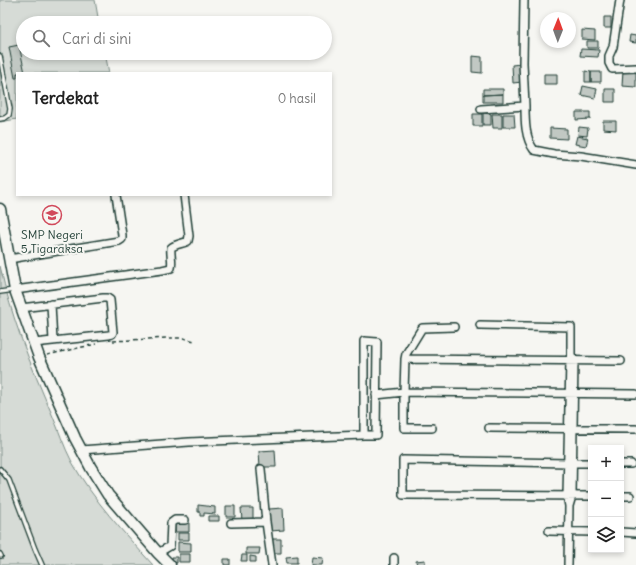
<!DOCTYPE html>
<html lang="id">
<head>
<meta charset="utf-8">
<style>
	:root { --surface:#fff; --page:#f6f6f6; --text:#222; --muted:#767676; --line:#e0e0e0 }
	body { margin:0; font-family:Delius,sans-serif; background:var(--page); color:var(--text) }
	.controls { position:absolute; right:12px; bottom:12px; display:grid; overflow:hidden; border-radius:0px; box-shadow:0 2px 6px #0003 }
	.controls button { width:36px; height:36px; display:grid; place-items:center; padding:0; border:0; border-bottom:1px solid var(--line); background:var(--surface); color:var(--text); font:20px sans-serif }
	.compass { position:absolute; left:540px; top:12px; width:36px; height:36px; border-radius:50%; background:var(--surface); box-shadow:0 2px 6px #0003; rotate:1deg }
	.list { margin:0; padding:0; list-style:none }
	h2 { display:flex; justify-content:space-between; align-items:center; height:52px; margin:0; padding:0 16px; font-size:17px }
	h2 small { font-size:13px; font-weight:400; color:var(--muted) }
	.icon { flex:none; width:22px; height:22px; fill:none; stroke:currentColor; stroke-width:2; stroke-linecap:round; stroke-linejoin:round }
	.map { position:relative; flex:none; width:636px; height:565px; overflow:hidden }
	.search { position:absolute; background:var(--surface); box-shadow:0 2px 6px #0003; left:16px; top:16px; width:316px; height:44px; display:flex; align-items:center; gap:10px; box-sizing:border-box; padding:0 14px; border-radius:22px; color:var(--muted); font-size:15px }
	.panel { position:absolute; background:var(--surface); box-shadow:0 2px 6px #0003; left:16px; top:72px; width:316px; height:124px; border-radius:0px }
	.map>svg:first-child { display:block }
</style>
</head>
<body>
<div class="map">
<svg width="636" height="565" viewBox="0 0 636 565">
	<rect width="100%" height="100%" fill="#f6f6f2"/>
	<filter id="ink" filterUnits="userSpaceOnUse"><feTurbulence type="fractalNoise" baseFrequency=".025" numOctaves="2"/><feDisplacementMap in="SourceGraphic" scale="8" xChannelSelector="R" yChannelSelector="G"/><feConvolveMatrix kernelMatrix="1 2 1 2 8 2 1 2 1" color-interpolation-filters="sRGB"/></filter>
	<g filter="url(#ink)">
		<path fill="#d6dbd6" stroke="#7a8c85" d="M0 0H95L99 23H23V53H105L109 73H17V119L0 122Z
			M0 266C11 316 30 364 51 412 58 428 64 447 72 462 93 500 124 533 153 565H0Z"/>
		<path fill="#c1c8c3" stroke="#1f3d34" d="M604 17H611V28H604Z
			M582 30 595 31V40L582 39Z
			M630 35 636 36V43L629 42Z
			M587 41H598V48H587Z
			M19 45 25 73H17V78H15L9 47Z
			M581 49 599 50 598 57 580 56Z
			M472 56 482 57V73L472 72Z
			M520 64 522 82 513 83 512 65Z
			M623 70H636V87L622 86Z
			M585 71 591 72V82H585Z
			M591 72H601V82H591Z
			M544 74H557V84H544Z
			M583 86 597 89 595 98 581 95Z
			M483 89H503V94L483 95Z
			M605 89H615V102H605Z
			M503 94V102H483V95Z
			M576 112H590V119L576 120Z
			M483 113 491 114V125H483Z
			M473 114H482V126H473Z
			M492 114H502V128H493Z
			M503 114H514L515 127H503Z
			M603 121H616V130L603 129Z
			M579 127 588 128 587 136 578 135Z
			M550 128 567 129V139L550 138Z
			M577 136 588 138 586 146 575 144Z
			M275 450 276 467H260L259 451Z
			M198 505 215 507V514L204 513V516H200V512H198Z
			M226 506H235V517H226Z
			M241 508H253V521H242Z
			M283 508 284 530 270 531 269 509Z
			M208 516H219V521H208Z
			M175 522H189V532H175Z
			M178 533H189V540H178Z
			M272 539H281V553H272Z
			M178 542 191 543V552H178Z
			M246 548H260L259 554H246Z
			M179 554H190V562H179Z
			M242 555H247V561H241Z
			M250 556 256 557V562H250Z
			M297 556V563H287L286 557Z
			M172 557H177V563H172Z
			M312 557 323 558 322 565H311Z
			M224 559H230V565H224Z
			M425 560V565H417L416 561Z"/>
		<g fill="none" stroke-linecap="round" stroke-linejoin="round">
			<g stroke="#1f3d34" stroke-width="6">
				<path id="lane" d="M0 56 10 109 9 115 5 118 0 119
					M0 292 14 290
					M0 469 9 480 35 549 42 565
					M0 554 1 556"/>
			</g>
			<g stroke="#1f3d34" stroke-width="10">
				<path id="street" d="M620 0 613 47 609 56V63L612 69 636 68
					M525 106C525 121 525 138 534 150L554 154 581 156 636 165
					M481 109 525 106 523 63 524 0
					M9 259 119 241 122 239V235L116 195
					M15 290 162 270 171 268C173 261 170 255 171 248 175 244 182 244 188 241L189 236 184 195
					M51 304 53 341
					M21 308 103 298H107L110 300 113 332 112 334 109 335 34 343
					M480 325 571 327V355
					M364 341 377 342 376 435H364Z
					M405 359 406 354 422 328 454 327
					M376 395 404 392 405 359 621 361
					M432 428H404V392L636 394
					M489 428 636 429
					M81 450 189 442 364 435
					M568 463 403 460V495L591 496
					M573 463H591
					M621 464H631
					M261 469 266 522 272 565
					M621 496H630
					M231 523 266 522
					M549 531 591 532
					M621 532 636 533
					M158 553 170 546 171 523 175 520H185
					M394 558V565
					M568 565 569 506 567 496 570 360 571 355 574 360 572 496 569 506"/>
			</g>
			<g stroke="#1f3d34" stroke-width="13">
				<path id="secondary" d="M0 209 15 290 39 357 75 438 91 468 108 495 158 553 170 565"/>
			</g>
			<path stroke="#1f3d34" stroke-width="1.5" stroke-dasharray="4 3" stroke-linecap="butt" d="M113 341 167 338H183L195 341
				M47 355 96 344"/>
			<use href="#lane" stroke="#f6f6f2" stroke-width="3.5"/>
			<use href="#street" stroke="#f6f6f2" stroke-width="7"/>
			<use href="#secondary" stroke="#f6f6f2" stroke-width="10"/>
		</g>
	</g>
	<defs>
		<g id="school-ring" transform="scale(1)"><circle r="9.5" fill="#f6f6f2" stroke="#d1495b" stroke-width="1.5"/><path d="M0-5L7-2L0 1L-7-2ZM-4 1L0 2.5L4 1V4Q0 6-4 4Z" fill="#d1495b"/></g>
	</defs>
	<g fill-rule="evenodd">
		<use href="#school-ring" x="52" y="215"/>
	</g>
	<g text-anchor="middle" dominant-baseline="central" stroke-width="4" stroke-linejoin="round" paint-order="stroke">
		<g font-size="12" fill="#1f3d34" stroke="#f6f6f2">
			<text x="52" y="234">SMP Negeri<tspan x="52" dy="14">5 Tigaraksa</tspan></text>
		</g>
	</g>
</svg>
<div class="controls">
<button>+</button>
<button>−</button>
<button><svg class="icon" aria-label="layers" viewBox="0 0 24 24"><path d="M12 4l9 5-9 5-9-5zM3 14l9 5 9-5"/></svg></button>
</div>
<svg class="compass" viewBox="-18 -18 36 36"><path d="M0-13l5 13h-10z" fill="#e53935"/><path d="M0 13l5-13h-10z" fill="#767676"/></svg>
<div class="search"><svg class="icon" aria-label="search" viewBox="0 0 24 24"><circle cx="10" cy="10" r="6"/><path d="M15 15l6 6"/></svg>Cari di sini</div>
<section class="panel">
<h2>Terdekat<small>0 hasil</small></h2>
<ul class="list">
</ul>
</section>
</div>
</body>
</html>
